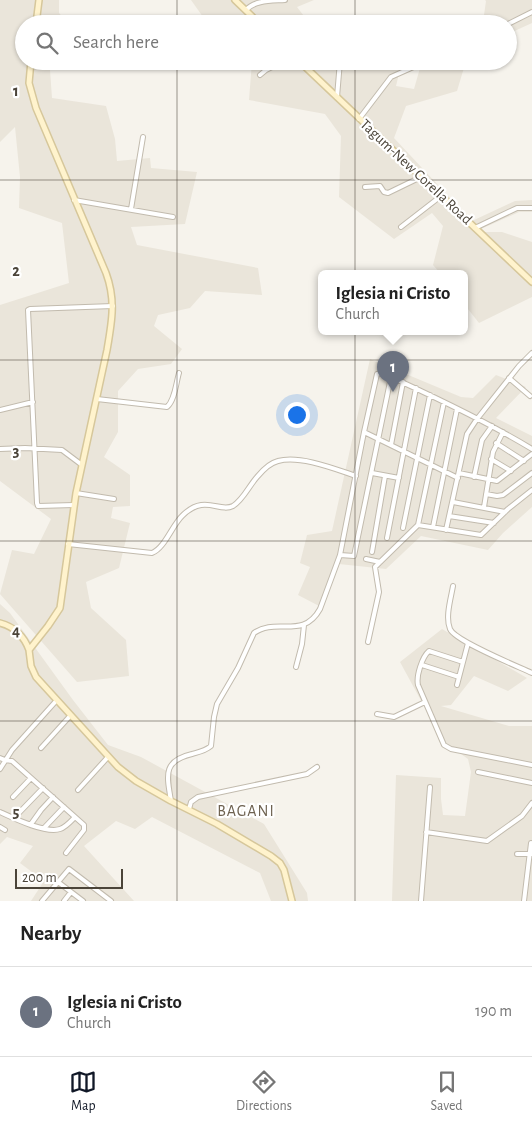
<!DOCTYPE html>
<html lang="en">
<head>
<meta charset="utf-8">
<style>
	:root { --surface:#fff; --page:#f6f6f6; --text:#222; --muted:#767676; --line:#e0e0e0; --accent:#111827 }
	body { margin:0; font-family:"Alegreya Sans",sans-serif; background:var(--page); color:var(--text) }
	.scale { position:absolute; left:15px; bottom:12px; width:108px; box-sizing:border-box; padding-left:5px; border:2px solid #4b4439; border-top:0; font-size:14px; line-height:18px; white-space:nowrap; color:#4b4439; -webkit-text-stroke:4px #fff; paint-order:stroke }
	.you { position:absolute; left:296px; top:414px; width:18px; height:18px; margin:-12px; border:4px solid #fff; border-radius:50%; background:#1a73e8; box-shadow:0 0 0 8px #1a73e833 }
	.badge { display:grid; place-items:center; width:32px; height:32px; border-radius:50%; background:var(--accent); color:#fff; font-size:16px; font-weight:700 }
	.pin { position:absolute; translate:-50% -41px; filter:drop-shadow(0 1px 2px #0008) }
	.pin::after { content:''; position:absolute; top:26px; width:18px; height:15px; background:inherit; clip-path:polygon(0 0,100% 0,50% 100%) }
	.popup { position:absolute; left:318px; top:270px; width:150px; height:65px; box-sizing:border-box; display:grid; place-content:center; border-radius:8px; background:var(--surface); filter:drop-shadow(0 1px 4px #0005); font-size:16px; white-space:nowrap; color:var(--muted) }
	.popup b { font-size:19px; color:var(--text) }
	.popup::after { content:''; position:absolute; left:50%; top:100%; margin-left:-10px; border:10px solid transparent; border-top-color:var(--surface) }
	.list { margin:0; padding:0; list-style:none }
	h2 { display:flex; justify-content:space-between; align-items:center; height:65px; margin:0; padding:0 20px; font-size:21px }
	h2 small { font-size:16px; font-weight:400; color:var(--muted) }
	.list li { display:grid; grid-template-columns:32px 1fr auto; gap:15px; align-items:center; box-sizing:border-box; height:90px; padding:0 20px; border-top:1px solid var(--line) }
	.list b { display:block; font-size:19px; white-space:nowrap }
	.list p { margin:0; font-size:16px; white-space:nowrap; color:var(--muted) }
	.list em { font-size:16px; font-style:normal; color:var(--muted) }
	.icon { flex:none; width:28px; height:28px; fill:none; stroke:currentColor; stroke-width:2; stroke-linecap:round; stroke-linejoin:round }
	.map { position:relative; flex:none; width:532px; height:901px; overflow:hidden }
	.search { position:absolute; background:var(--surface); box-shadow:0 1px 4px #0004; left:15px; right:15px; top:15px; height:55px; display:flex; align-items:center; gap:12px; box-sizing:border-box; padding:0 18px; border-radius:28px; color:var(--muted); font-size:19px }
	.sheet { height:155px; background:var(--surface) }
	nav { display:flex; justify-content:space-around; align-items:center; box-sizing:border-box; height:70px; border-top:1px solid var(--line); background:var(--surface); font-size:14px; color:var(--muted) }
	nav a { display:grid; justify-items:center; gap:2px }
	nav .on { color:var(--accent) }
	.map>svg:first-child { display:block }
</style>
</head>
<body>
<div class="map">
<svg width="532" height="901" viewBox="0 0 532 901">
	<rect width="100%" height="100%" fill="#f6f3ec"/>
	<path fill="#eae5da" d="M0 0H59V13L69 24H24V61H57L50 70 52 98 106 106 115 139 117 161 150 158 151 168 197 172 185 224 131 227 137 245 258 268 262 295 205 291 190 308 158 315 154 326 182 349 171 364 138 369 118 391V432L104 457 130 475V506L113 507 111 518 130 523 119 568 86 582 91 608 126 640 129 676 77 682 0 594 12 550 34 554 51 519 0 481V305L69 283 62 223 19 208 20 177 15 127 0 142Z
		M191 0H314L297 7 310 24H208Z
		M485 0H532V23L508 34V24H480L483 22 486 1Z
		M252 61H402L396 86 414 89 422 61H466L457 91 406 106 394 138 482 232H502L532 242V297L479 323 464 304V273H440L433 265 443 226 432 213 394 239 339 197 341 136 325 114 249 100Z
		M532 200V212H519L481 229 472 221 515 201Z
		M370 359 461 397 473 398 496 375 526 387 496 418 532 436V507L503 533 488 550 421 536 386 569 339 564 321 607 298 595 310 567 300 563 307 535 332 531Z
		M0 604 10 613 73 700 108 745 141 757 264 824 307 893 308 901H271L260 873 152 817 135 829 116 821 84 846 134 901H31L44 881 20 863 33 846 7 837 0 844Z
		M442 629 527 678 508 691 474 676 451 705 441 706 509 726H532V901H392L396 775 441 778V799L443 815 465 816 471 772 468 759 443 741 400 662Z"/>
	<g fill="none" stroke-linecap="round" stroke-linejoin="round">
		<g stroke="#c2bbae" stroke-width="6">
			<path id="street" d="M246 10C255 0 271 1 285 0
				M508 24 532 12
				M260 75 266 70 284 61
				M337 97 340 61
				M359 119 391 77 427 61
				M365 187 380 186 384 192 388 193 421 177
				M74 200 173 217
				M131 209 143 137
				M401 227 441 196
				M475 228 517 208H532
				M509 378 530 396
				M97 399 167 407C175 400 176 383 179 373
				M0 410 33 402
				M364 432 458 478
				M496 443 524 461
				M391 445 403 382
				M0 449 25 448 62 450 82 465
				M491 459 511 471
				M372 473 399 478
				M459 473 497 481 532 454
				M474 477 482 440 492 426
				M76 493 114 499
				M486 494 497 496 503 495 532 473
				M453 502 505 512
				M74 505 38 506 37 503 28 310 30 309 113 306
				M484 507 493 452 503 432
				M449 516 494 523
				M418 525 481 535 508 509 532 490
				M433 527 457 409
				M403 528 430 395
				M446 530 467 434 477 419 519 366 532 353
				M387 538 416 388
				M68 544 152 553C165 548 172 525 183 515 205 494 219 513 233 506 243 500 249 486 257 477 262 471 269 463 278 461 300 455 335 469 356 476
				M372 552 385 476
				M340 555 354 556 391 377
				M366 559 380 562
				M453 586C451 598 445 617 450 629 455 641 517 666 532 673
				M368 642 379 592 375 567 418 525 444 402
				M463 662 429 651C422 657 416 676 418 685L444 745 451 749 532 765
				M422 665 459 677
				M296 667 302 644 304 625
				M457 685 468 643
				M377 714 394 717 425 702
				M41 748 70 716
				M0 758 5 760 12 761 84 825V830L66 853
				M0 769 12 750 56 701
				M478 772 532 783
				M78 790 108 757
				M13 797 31 778
				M171 801C167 776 162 761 192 754 199 752 205 751 211 746L214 717 217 704 238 668 254 633C276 617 303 640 320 609L340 555 364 432 377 374 382 373C433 396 484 420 532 449
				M189 809 191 802 198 797 307 774 317 767
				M0 812C13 818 46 834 60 829 66 827 71 821 75 817
				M14 818 43 788
				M31 824 41 810 53 797
				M0 827 5 830
				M44 828 64 807
				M426 832 487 841 522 816 532 803
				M517 854H532
				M58 882 83 901
				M42 901 69 869 111 901
				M64 901 71 892
				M421 901 430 787
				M524 901 531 843"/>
		</g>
		<g stroke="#d6c79b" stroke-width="8">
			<path id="secondary" d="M235 0 260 24
				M36 24 39 0
				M31 61 29 83 36 108 106 273C116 300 112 321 107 350L76 493 60 608 48 626 29 650 31 666 36 677 118 767 136 781 171 801 217 824 271 856 280 863 284 870 292 901
				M299 61 532 282
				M0 623C15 627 24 636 29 650"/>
		</g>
		<use href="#street" stroke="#fff" stroke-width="4"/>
		<use href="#secondary" stroke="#fff3cd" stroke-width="5"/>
	</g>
	<path fill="none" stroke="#4b4439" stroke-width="1" stroke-opacity="0.55" d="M177 0V24M355 0V24M177 61V901M355 61V901M0 180H532M0 360H532M0 541H532M0 721H532"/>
	<g text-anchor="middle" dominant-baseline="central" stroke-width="4.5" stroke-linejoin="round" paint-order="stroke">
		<g font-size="15" fill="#4b4439" stroke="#fff">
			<text transform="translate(416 172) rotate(43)">Tagum-New Corella Road</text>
		</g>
		<g font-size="16" letter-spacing="1" fill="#6e6250" stroke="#fff">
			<text x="246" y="811">BAGANI</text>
		</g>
	</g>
	<g font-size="16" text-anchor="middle" font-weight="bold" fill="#4b4439" stroke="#fff" stroke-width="4.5" stroke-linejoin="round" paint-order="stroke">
		<text x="16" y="96">1</text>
		<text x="16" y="276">2</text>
		<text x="16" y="456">3</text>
		<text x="16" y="636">4</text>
		<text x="16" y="817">5</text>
	</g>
</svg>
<div class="scale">200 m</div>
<div class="you"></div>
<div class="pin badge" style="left:393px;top:392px;background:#6b7280">1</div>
<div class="popup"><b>Iglesia ni Cristo</b>Church</div>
<div class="search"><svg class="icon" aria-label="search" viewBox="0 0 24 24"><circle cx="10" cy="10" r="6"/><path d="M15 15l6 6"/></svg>Search here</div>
</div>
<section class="sheet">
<h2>Nearby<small></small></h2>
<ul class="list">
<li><span class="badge" style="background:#6b7280">1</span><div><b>Iglesia ni Cristo</b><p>Church</p></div><em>190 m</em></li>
</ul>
</section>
<nav>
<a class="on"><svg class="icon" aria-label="map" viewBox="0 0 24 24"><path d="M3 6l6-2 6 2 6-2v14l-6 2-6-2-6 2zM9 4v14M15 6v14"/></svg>Map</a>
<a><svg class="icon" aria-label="directions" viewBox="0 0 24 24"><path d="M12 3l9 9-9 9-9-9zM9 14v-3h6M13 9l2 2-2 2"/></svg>Directions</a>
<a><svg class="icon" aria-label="saved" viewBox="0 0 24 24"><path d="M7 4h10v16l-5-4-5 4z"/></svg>Saved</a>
</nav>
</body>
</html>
